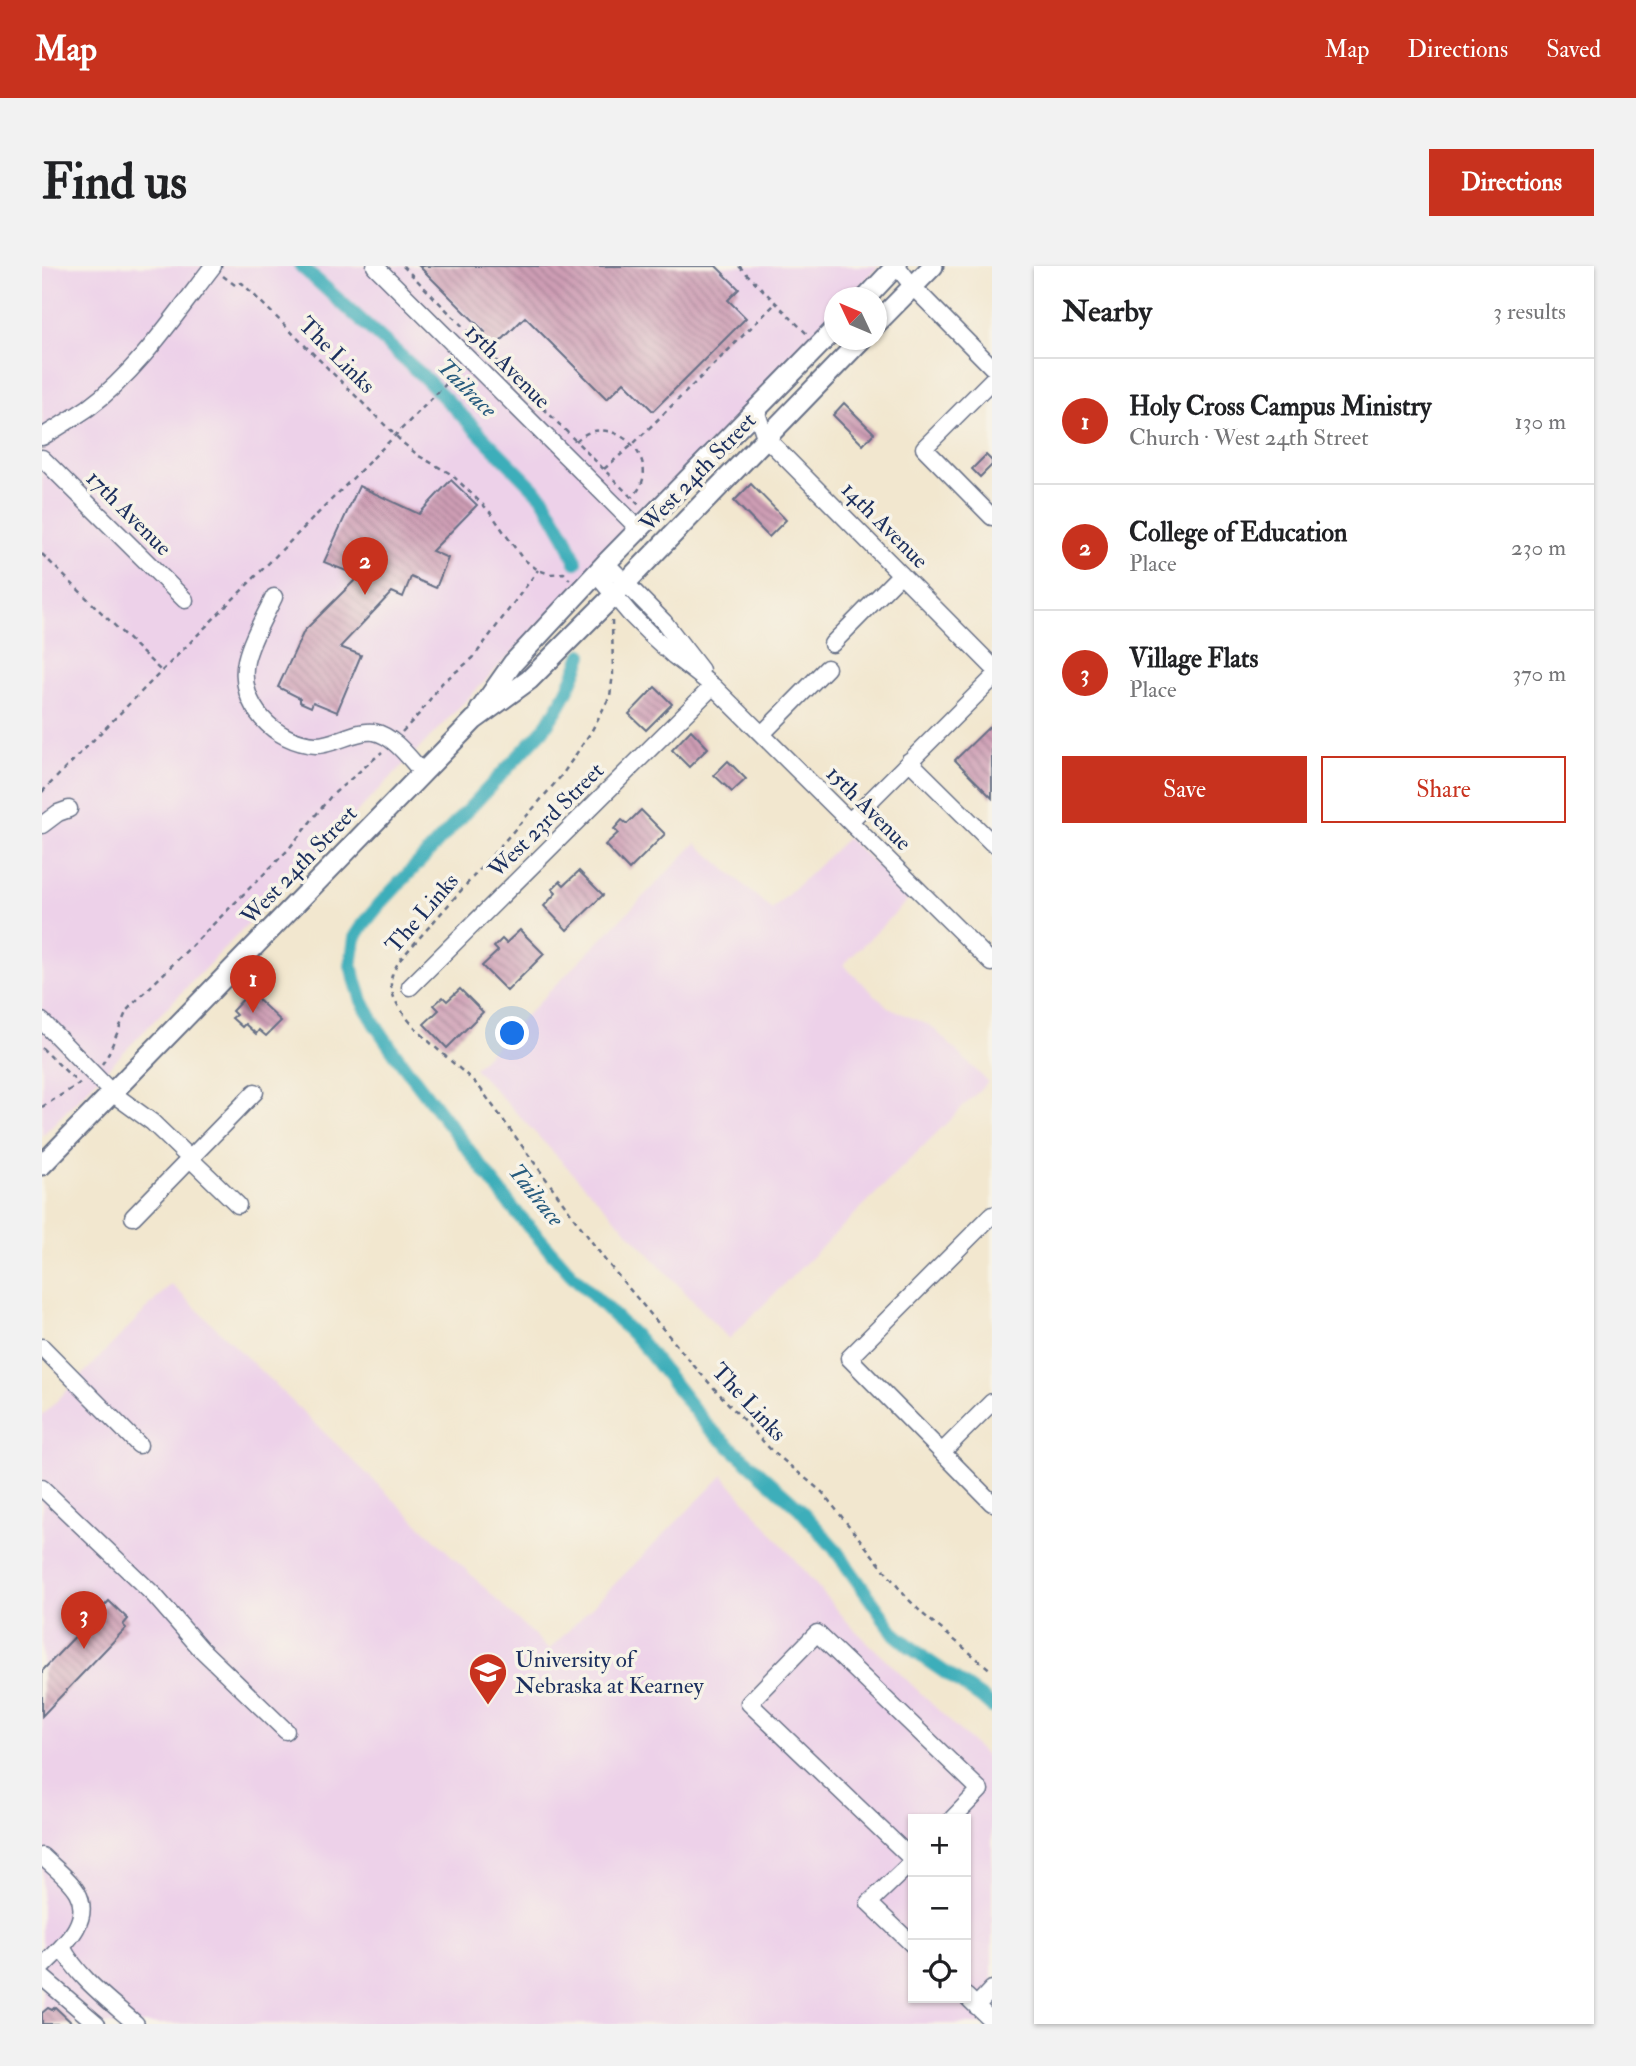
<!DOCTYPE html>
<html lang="en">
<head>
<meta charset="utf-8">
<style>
	:root { --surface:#fff; --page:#f2f2f2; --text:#202124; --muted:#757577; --line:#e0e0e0; --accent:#c8321e }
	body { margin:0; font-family:"IM FELL Double Pica",serif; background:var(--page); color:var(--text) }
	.controls { position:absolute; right:21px; bottom:21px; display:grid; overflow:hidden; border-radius:0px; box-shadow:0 2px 5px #0004 }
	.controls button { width:63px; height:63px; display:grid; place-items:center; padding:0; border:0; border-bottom:2px solid var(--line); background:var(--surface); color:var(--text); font:35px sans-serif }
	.compass { position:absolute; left:782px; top:21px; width:63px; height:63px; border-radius:50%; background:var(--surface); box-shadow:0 2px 5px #0004; rotate:314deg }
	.you { position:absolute; left:471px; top:768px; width:24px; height:24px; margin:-18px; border:5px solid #fff; border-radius:50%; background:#1a73e8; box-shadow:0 0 0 10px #1a73e833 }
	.badge { display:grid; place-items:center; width:46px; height:46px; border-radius:50%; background:var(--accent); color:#fff; font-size:23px; font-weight:700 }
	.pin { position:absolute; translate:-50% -58px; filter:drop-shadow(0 2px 4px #0008) }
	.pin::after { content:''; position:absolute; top:37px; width:24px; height:21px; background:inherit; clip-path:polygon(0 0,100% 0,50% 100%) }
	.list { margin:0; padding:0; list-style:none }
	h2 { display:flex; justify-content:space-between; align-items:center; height:91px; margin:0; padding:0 28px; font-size:30px }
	h2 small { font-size:23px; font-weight:400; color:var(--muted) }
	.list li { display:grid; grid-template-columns:46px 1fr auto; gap:21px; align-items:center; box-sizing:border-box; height:126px; padding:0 28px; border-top:2px solid var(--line) }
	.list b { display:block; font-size:26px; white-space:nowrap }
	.list p { margin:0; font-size:23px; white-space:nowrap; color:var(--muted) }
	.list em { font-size:23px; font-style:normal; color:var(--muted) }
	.actions { display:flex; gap:14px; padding:21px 28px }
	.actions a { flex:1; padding:16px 0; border:2px solid var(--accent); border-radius:0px; text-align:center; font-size:24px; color:var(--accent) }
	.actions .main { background:var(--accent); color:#fff }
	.icon { flex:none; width:38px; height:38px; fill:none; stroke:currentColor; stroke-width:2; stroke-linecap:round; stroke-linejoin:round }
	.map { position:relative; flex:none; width:950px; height:1758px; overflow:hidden; border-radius:0px }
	header { display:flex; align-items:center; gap:42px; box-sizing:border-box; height:98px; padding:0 35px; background:var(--accent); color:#fff }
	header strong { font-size:33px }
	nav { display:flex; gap:38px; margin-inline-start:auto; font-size:24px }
	.intro { display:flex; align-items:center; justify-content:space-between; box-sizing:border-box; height:168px; padding:0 42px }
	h1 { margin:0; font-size:49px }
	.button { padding:18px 32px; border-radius:0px; background:var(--accent); color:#fff; font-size:24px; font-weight:700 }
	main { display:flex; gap:42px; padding:0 42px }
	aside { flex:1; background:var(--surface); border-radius:0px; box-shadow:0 2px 5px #0004 }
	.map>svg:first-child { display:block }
</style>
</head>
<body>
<header>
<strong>Map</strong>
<nav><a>Map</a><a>Directions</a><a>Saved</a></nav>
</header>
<div class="intro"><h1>Find us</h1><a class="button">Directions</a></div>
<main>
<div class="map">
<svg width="950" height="1758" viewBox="0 0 950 1758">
	<defs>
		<pattern id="building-back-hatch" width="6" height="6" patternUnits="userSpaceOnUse" patternTransform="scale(1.75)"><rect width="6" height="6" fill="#ce9db4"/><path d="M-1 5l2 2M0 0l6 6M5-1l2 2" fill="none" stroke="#a68096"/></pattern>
	</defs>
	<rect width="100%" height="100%" fill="#f7f3e8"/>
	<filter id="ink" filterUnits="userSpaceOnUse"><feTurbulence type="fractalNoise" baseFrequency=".0143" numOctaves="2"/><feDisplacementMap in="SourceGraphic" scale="14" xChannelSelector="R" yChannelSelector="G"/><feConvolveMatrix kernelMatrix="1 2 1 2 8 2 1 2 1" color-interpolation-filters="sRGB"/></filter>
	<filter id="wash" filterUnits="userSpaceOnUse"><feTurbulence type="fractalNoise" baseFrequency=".00686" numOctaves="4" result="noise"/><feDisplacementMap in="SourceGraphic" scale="28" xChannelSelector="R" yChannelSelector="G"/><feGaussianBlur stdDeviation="1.57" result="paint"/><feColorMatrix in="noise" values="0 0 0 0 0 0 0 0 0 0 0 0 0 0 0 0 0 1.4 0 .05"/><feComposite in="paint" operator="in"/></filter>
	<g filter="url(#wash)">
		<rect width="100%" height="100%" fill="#f2e7cf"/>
		<path fill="#edd1e9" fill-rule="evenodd" d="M0 0H837L807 31 792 32V47L437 421 0 870Z
			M805 572 869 631 801 699 847 742 889 760 946 816 687 1073 432 802 654 577 730 644Z
			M129 1018 507 1384 681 1209 809 1360 950 1496V1758H0V1150ZM871 1553H924V1732H871Z"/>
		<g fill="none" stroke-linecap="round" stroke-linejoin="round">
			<path stroke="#3eaeba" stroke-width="14" d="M259 0 383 112 501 232 524 272 534 296
				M540 389C529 419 519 440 500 465L337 639 321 659 313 672 309 700 320 735 332 757 354 789 473 945 529 1008 597 1074 666 1161 757 1242 792 1282 853 1368 882 1392 940 1432 950 1441"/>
		</g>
		<g id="blocks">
			<path fill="url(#building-back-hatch)" d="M377 0H674L697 23 686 34 704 52 611 145 582 116 565 133 483 51 450 84 438 72 443 66Z
				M802 137 832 167 821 179 791 149Z
				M944 189 950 195V199L938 211 930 203Z
				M409 214 435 239 390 285 406 292 394 322 369 311 361 331 350 326 298 381 319 389 295 446 271 436 269 441 258 436V432L236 421 262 365 317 310 282 296 317 220 377 248Z
				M709 218 744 254 727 271 692 235Z
				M613 421 630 438 604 464 587 448Z
				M950 458V532L913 494Z
				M649 464 666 482 647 501 630 484Z
				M686 495 704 513 690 526 672 509Z
				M599 544 623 568 587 604 563 579 576 567 572 563 580 554 585 558Z
				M537 605 561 629 525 664 502 640 514 627 510 623 518 615 522 619Z
				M478 664 502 688 465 725 440 700 456 685 452 681 460 673 464 677Z
				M418 723 441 746 405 782 382 758 397 744 392 739 401 731 405 735Z
				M208 726 239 755 224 770 217 764 214 768 203 758 200 761 190 752 194 749 190 745Z
				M67 1335 86 1353 81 1359 84 1362 0 1450V1405Z
				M13 1741 31 1758H0V1747L6 1742 10 1744Z"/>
		</g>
	</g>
	<g filter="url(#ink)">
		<use href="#blocks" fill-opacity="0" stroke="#666f86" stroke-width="2"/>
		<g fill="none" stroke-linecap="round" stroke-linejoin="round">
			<g stroke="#666f86" stroke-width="19">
				<path id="minor" d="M333 0 597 263
					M855 0 871 21 950 101
					M950 114 882 182 950 251
					M714 144 723 171 950 400
					M0 171C15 162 31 152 46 142 95 106 134 48 171 0
					M0 192 143 334
					M564 297 622 356 659 404
					M554 308 588 348 610 370 632 390 671 420 950 697
					M232 331C222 352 209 373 204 395 195 438 233 477 274 479 293 479 315 463 332 466 352 470 367 492 381 507
					M790 378 859 308
					M720 468 785 402
					M867 495 950 577
					M808 555 950 413
					M0 559 16 547 27 543
					M368 721 671 420
					M0 755 70 827 110 856 196 939
					M950 949 807 1092 950 1237
					M91 951 213 826
					M0 1081 97 1179
					M900 1186 950 1136
					M0 1222 112 1329 159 1383 244 1465
					M0 1590C11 1601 27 1612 35 1626 52 1656 18 1682 0 1701
					M871 1594 707 1437 775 1367 938 1524 910 1553
					M871 1595 827 1637 871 1679
					M20 1681C36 1712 68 1735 94 1758
					M0 1711 55 1758
					M924 1730 950 1755
					M934 1740 950 1723"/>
			</g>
			<g stroke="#666f86" stroke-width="23">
				<path id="major" d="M824 32 854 0
					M834 58 891 0
					M438 444 471 397 564 297 792 64
					M0 899 432 454 487 414 572 329 819 74"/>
			</g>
			<path stroke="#666f86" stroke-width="2.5" stroke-dasharray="5 5" stroke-linecap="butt" d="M361 0 597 239
				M697 0 766 69
				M181 10 193 19 200 17 361 177 377 190 409 208 433 231 448 246 480 292 496 304 508 308 522 307 528 314
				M534 175C568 141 627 197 590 231
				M562 203 589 180 734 37
				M0 288 120 406
				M570 354 571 408 568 430 549 466 520 509 489 545 357 695C354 701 349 708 349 715 346 751 416 797 438 822L563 994 659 1108 729 1184 780 1226 864 1331 882 1349 950 1405
				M360 466 378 447 400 417 431 392 496 304
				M0 526 417 105
				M0 782 37 818
				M60 798 65 791 85 744 245 585 289 530 340 486
				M0 841 40 816"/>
			<use href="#minor" stroke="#fff" stroke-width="16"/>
			<use href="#major" stroke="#fff" stroke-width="19"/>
		</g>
	</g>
	<defs>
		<g id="university-pin" transform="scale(2.0125)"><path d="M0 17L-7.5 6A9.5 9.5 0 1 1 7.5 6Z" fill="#c8321e" stroke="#f7f3e8"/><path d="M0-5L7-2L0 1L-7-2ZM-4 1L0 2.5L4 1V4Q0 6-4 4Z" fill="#fff"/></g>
	</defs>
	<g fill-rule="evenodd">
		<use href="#university-pin" x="446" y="1406"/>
	</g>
	<g text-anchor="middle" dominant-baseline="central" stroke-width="7" stroke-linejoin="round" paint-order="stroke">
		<g font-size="23" fill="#1b2f5e" stroke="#f7f3e8">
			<text transform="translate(295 89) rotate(45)">The Links</text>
			<text transform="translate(466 100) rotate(45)">15th Avenue</text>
			<text transform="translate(656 206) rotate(-46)">West 24th Street</text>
			<text transform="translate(87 247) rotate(45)">17th Avenue</text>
			<text transform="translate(843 259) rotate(45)">14th Avenue</text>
			<text transform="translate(827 542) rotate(45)">15th Avenue</text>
			<text transform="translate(504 554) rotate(-45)">West 23rd Street</text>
			<text transform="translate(257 599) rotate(-46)">West 24th Street</text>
			<text transform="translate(380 647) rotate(-49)">The Links</text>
			<text transform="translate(707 1136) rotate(47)">The Links</text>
		</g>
		<g font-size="23" fill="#1b2f5e" stroke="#f7f3e8" text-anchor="start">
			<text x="473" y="1393">University of<tspan x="473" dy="26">Nebraska at Kearney</tspan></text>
		</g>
		<g font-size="24" font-style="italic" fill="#275b7e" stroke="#f7f3e8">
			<text transform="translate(425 122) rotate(45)">Tailrace</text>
			<text transform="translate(494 929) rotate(51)">Tailrace</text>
		</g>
	</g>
</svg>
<div class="controls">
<button>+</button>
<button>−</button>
<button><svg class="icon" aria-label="locate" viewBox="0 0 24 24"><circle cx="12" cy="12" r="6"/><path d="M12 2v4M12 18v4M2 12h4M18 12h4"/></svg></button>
</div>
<svg class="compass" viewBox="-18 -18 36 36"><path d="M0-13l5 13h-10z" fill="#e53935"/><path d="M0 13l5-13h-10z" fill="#757577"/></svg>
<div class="you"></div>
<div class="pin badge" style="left:211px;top:747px">1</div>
<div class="pin badge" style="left:323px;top:329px">2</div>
<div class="pin badge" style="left:42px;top:1383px">3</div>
</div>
<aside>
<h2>Nearby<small>3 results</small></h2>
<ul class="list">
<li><span class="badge">1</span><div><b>Holy Cross Campus Ministry</b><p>Church · West 24th Street</p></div><em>130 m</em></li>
<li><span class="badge">2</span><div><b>College of Education</b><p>Place</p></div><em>230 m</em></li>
<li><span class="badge">3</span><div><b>Village Flats</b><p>Place</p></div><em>370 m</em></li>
</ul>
<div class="actions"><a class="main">Save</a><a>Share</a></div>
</aside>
</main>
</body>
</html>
